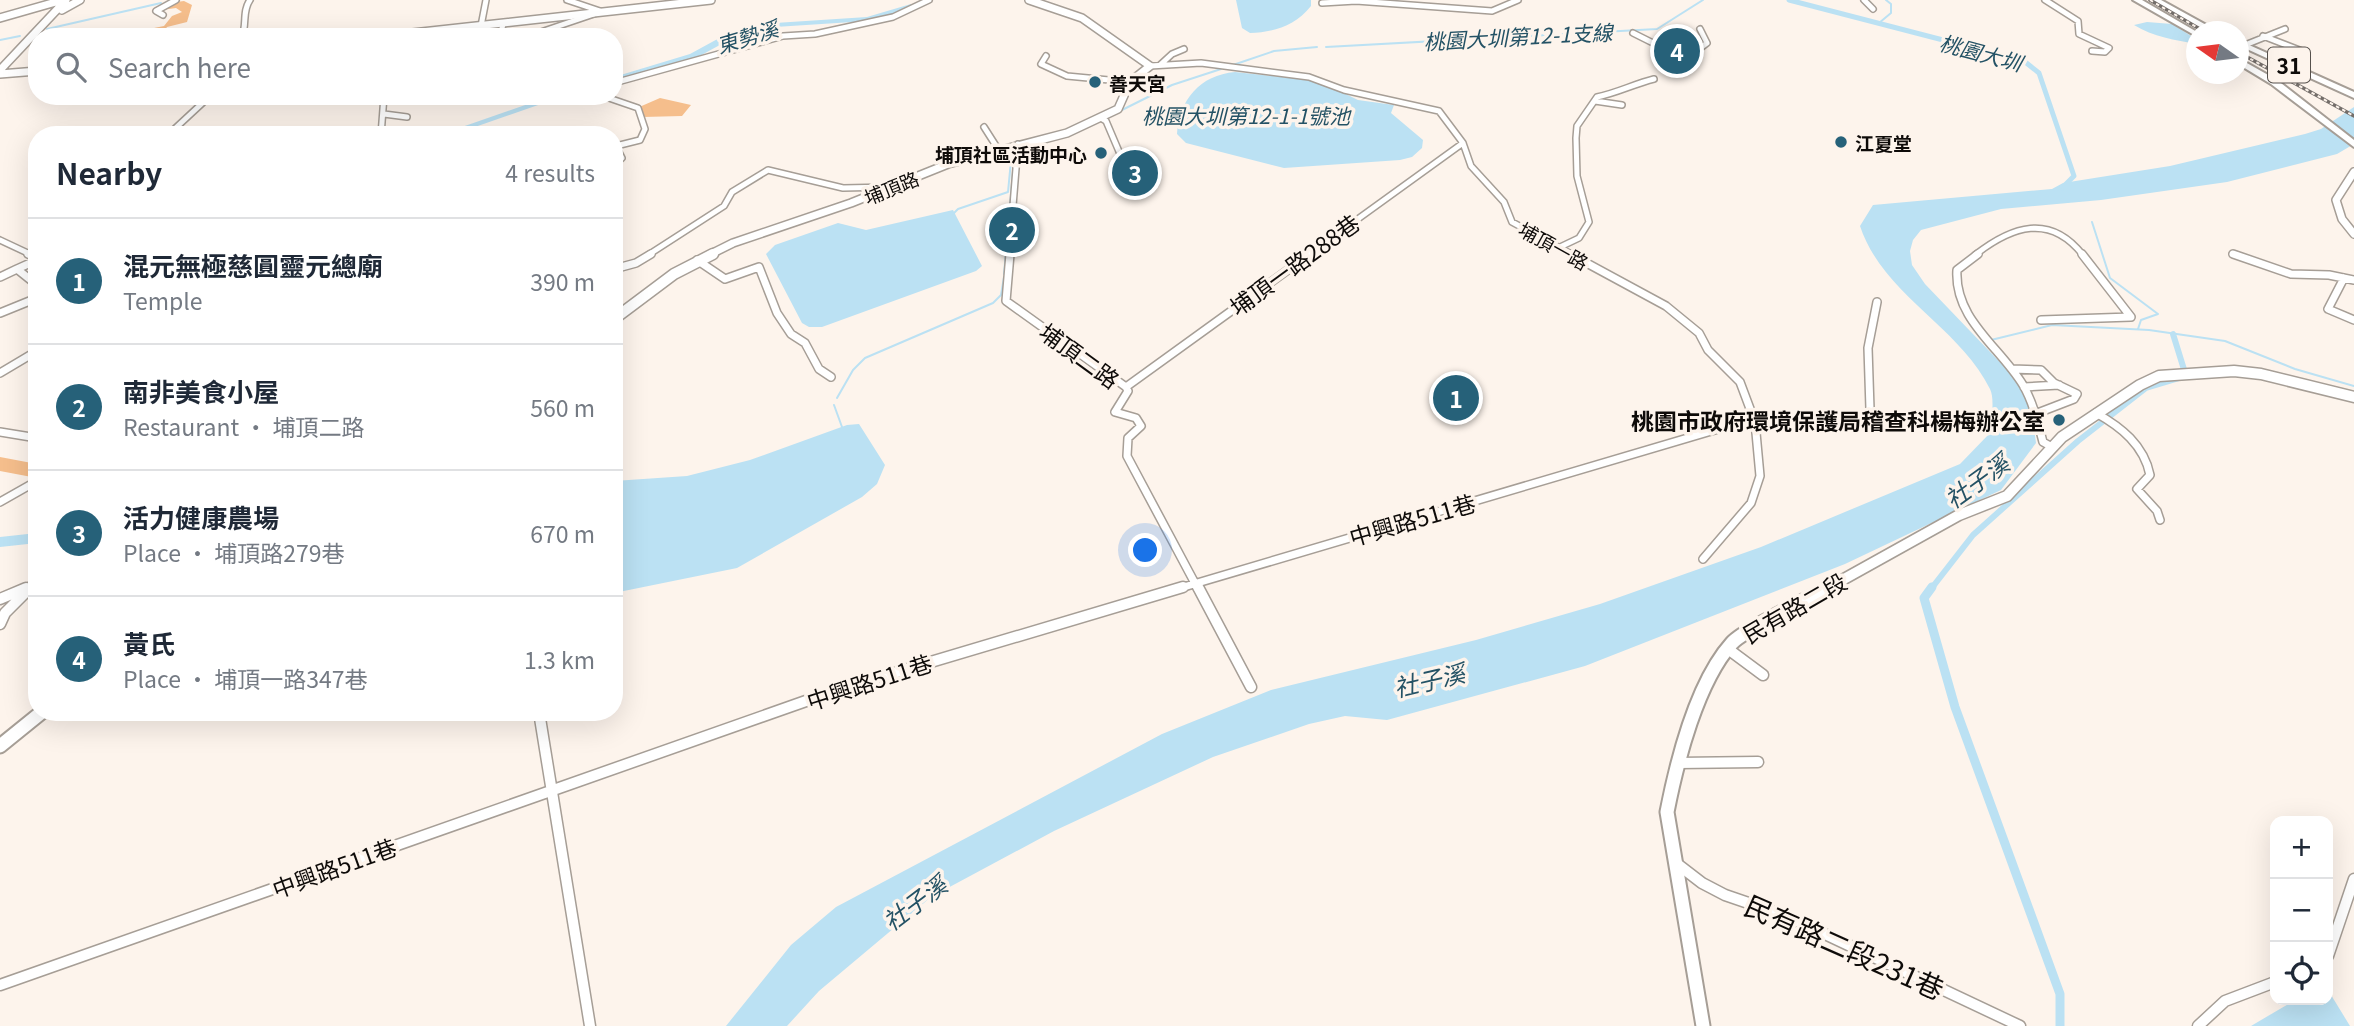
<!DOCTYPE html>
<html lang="en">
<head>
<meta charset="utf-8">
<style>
	:root { --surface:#fff; --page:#f6f6f7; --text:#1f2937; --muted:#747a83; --line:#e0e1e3; --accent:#266179 }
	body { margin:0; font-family:Georgia,"Noto Sans TC",serif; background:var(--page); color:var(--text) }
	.controls { position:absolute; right:21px; bottom:21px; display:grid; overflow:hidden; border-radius:14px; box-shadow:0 7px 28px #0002 }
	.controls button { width:63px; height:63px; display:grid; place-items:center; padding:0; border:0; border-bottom:2px solid var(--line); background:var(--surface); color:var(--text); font:35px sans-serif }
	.compass { position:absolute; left:2186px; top:21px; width:63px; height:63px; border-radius:50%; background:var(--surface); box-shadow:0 7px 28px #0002; rotate:284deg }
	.you { position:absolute; left:1146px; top:551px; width:24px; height:24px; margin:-18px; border:5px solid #fff; border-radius:50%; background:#1a73e8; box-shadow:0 0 0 10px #1a73e833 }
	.badge { display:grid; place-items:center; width:46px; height:46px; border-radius:50%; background:var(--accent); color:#fff; font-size:23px; font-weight:700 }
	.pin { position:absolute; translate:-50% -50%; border:4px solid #fff; box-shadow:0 2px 7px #0006 }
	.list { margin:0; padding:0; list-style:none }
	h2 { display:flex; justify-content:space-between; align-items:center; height:91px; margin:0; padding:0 28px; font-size:30px }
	h2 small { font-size:23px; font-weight:400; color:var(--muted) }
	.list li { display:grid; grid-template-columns:46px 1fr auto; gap:21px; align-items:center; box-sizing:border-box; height:126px; padding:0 28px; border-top:2px solid var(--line) }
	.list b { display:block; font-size:26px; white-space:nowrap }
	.list p { margin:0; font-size:23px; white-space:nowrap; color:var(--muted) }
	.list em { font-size:23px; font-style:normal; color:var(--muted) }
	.icon { flex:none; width:38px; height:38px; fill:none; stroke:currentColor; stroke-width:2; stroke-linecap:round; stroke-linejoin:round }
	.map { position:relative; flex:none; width:2354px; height:1026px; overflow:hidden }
	.search { position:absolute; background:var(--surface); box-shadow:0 7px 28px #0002; left:28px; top:28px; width:595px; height:77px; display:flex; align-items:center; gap:18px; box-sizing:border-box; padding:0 24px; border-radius:28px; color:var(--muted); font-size:26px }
	.panel { position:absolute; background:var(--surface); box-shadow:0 7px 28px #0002; left:28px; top:126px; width:595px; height:595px; border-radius:28px }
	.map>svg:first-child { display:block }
</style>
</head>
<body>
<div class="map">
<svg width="2354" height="1026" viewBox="0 0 2354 1026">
	<rect width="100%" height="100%" fill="#fdf4ec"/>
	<path fill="#f5be8c" d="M184 1 192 5 187 22 167 27 162 34H148L149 29 164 26 172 16 182 12 176 8 162 10 169 3Z
		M660 98 691 105 682 116 643 117 637 108Z
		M0 457 37 464V478L0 471Z"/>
	<path fill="#bbe1f3" d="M1236 0H1311V6C1295 26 1274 32 1250 33L1242 28Z
		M2147 22 2172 24 2196 39V44C2176 40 2153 37 2134 25Z
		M1235 72 1319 81 1358 100 1394 105 1391 113 1423 140 1422 148 1412 157 1400 160 1284 168 1186 143 1177 134C1179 100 1200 75 1235 72Z
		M2354 107V144L2337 154 2227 182 2101 200 2001 209 1921 230 1913 240 1910 251 1912 265 1925 284 2018 381 2032 414 2036 443 2001 490 1845 564 1585 666 1387 720 1345 716 1309 724 1213 757 1054 831 931 897 819 991 787 1026H726L791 945 836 907 1162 734 1271 690 1476 640 1600 604 1761 547 1960 464 1991 432C1991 420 1995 399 1990 389 1958 325 1883 295 1860 226L1873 205 2052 189 2063 183 2170 166 2305 134 2321 129Z
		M953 210 982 266 976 271 822 327H809L802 323 766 254 775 245 838 223 866 230Z
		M859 424 885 465 877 484 862 497 737 568 614 593V481L687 476 750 460 847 425Z
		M2328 990 2350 1026H2251L2295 1000H2328Z"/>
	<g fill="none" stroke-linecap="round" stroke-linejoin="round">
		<path stroke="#bbe1f3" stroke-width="2" d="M1879 23 1891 13V4L1886 0
			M47 29 161 3
			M0 40 20 36
			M1326 47 1657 29 1703 0
			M1233 65 1274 51 1317 47
			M1120 111 1172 85 1221 69
			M953 214 958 209 1008 192 1012 150
			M2092 222 2110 278 2158 314 2141 320 2138 329
			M1004 274 1015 148
			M1991 340 2052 325 2149 330 2225 341 2295 369 2354 386
			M837 398 853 370 865 358 993 303 1001 295 1004 277
			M834 405 842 427"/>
		<path stroke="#bbe1f3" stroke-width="5" d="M1789 0 2024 61 2039 73 2074 176 2062 188"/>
		<path stroke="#bbe1f3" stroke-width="6" d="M1931 589 1973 535 2078 441 2146 388 2186 376 2173 334"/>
		<path stroke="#bbe1f3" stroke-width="9" d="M1932 587 1924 598 1955 707 2060 994V1026"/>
		<path fill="#bbe1f3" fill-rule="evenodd" d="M911 4H914V8L868 21 775 27 729 40 696 58 614 82V77L690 54 723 36 775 23 867 17Z
			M551 96H564L452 135H439Z
			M37 533V543L0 547V537Z"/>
		<g stroke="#a69e96" stroke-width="8">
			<path id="street-far2" d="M567 0 600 11
				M1864 0 1873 9
				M2045 0 2078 21 2079 34 2109 48 2105 52 2092 51
				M1322 3 1356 1 1492 11 1518 0
				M163 15 156 11 176 0
				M481 26 486 0
				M1633 33 1669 51 1672 56 1686 59 1707 43 1700 29
				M2263 36 2302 51
				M242 37C247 24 242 11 250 0
				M500 37 503 24
				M526 37 594 14
				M2245 45 2285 29
				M1046 56 1041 64 1067 76 1130 82
				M1160 65 1172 54 1184 49
				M1150 66 1201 63 1309 77 1344 90 1439 111 1463 143 1471 166 1504 202 1512 222 1573 255
				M614 83 783 36 815 34 893 17 929 0
				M427 96 434 98
				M603 96 638 108 645 129 640 140 616 146 622 158 614 165
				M1595 101 1622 105
				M384 114 407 117
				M1101 118 1106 121 1129 175
				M984 127 998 149
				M168 135 210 96
				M381 135 384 96
				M0 240 32 255
				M1558 248 1579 238 1589 222 1577 176 1576 138 1577 126 1597 97C1617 93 1634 84 1654 79
				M2233 254 2237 255
				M648 255 724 206 732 192 768 170 843 188 890 187
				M1009 255 1018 144
				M1308 255 1463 143
				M1975 255C2012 226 2050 213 2083 255"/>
		</g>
		<g stroke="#a69e96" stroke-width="10">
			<path id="street-far1" d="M28 254 37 258
				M1010 254 1006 301 1126 387 1128 391 1115 412 1136 418 1141 426 1128 438 1127 456 1198 589
				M1570 254 1666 306 1699 333 1708 350 1740 382 1755 422 1760 476 1751 503 1703 559
				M1978 254 1957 270C1954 319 2000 347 2023 385 2033 402 2038 423 2043 442L2052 447
				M2233 254 2291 274 2329 275 2354 280
				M37 260 17 269 37 285
				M697 260 725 279 759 267 777 313 791 334 805 343 819 369 831 377
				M614 269 636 263 651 254
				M0 277 17 269
				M2344 278 2328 309 2354 320
				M0 313 37 298
				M2041 320 2131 317 2082 254
				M2012 369 2041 370 2054 383 2077 394 2074 399 2035 414
				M0 373 37 351
				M1126 387 1310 254
				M2024 387 2059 385
				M1870 409 1868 348 1877 302
				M2096 413C2121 427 2144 445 2150 475L2137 489 2157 511 2160 520
				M0 432 37 438
				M0 502 37 481
				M23 589 26 588
				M29 589 37 581
				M1177 589 1752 419"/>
		</g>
		<g stroke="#a69e96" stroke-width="13">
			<path id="street" d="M1198 587 1251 687
				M0 599 26 588
				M0 624 5 613 31 587
				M1728 649 1763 675
				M539 712 590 1026
				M1678 763 1758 762
				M1676 863 1702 883 1725 895 1789 917 2020 1026
				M2328 956 2354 879
				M0 985 840 689 1183 587
				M2198 1026 2225 1001 2275 982"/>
		</g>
		<g stroke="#a69e96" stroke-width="10">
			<path id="secondary-far2" d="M62 10 80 0
				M0 18 63 0
				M376 37 711 0
				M0 70 66 0
				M0 74 37 71
				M2354 172 2336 200 2342 219 2354 234
				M709 255 733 243 851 203 948 164 1067 133 1118 109 1130 82 1150 66 1082 18 1029 0"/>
		</g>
		<g stroke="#a69e96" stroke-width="13">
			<path id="secondary-far1" d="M614 319 674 274 713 254
				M1826 589 1959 515 2007 496 2062 437 2140 385 2159 376 2234 371 2261 374 2354 397"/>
		</g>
		<g stroke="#a69e96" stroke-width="17">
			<path id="secondary" d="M0 746 42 712
				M1703 1026 1667 812C1677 761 1697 682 1732 643 1745 629 1809 599 1829 587"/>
		</g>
		<g stroke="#a69e96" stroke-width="4">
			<path id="primary" d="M2133 0H2142L2197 32 2196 36Z
				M2151 0H2161L2219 32H2208Z
				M2238 40 2354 92V98L2238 45Z
				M2238 58 2277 80 2354 140V147L2271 84 2238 64Z"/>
		</g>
		<use href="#street-far2" stroke="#fff" stroke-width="5"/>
		<use href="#street-far1" stroke="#fff" stroke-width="7"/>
		<use href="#street" stroke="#fff" stroke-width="10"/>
		<use href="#secondary-far2" stroke="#fff" stroke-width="7"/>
		<use href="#secondary-far1" stroke="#fff" stroke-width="10"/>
		<use href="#secondary" stroke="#fff" stroke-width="13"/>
		<use href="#primary" fill="#fff" fill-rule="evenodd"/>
		<g stroke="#746e6a" stroke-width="3.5">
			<path id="rail" d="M2150 0 2205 32
				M2238 52 2354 116"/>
		</g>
		<use href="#rail" stroke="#fdf4ec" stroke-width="2" stroke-dasharray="3.5" stroke-linecap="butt"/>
	</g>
	<g fill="#266179" stroke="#fdf4ec" stroke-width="2.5">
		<circle cx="1095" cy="82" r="7"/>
		<circle cx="1841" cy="142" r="7"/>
		<circle cx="1101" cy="153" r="7"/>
		<circle cx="2059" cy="420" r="7"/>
	</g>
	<g text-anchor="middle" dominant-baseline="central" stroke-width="7" stroke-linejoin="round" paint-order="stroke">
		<g font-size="19" font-weight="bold" fill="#0e0b09" stroke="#fdf4ec" text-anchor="start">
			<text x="1109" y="82">善天宮</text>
			<text x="1855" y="142">江夏堂</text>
			<text x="1087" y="153" text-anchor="end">埔頂社區活動中心</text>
		</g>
		<g font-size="19" fill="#0e0b09" stroke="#fdf4ec">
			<text transform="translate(891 187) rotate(-22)">埔頂路</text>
			<text transform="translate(1554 245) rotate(29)">埔頂一路</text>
		</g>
		<g font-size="21" font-style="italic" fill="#245265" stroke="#fdf4ec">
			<text transform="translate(747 36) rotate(-17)">東勢溪</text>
			<text transform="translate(1518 36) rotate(-3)">桃園大圳第12-1支線</text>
			<text transform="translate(1981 52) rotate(15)">桃園大圳</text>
			<text x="1246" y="115">桃園大圳第12-1-1號池</text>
		</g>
		<rect fill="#fdf4ec" stroke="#56514d" stroke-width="2" x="2268" y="47.5" width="42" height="35" rx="5"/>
		<g font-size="21" font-weight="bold" fill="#0e0b09">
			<text x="2289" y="65">31</text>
		</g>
		<g font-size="23" fill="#0e0b09" stroke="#fdf4ec">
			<text transform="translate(1294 264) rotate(-36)">埔頂一路288巷</text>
			<text transform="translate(1080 355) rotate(36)">埔頂二路</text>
			<text transform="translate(1412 519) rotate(-16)">中興路511巷</text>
			<text transform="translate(1794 607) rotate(-30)">民有路二段</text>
			<text transform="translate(869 681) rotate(-18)">中興路511巷</text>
			<text transform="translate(334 867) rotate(-20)">中興路511巷</text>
		</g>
		<g font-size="23" font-weight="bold" fill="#0e0b09" stroke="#fdf4ec" text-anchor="end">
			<text x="2045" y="420">桃園市政府環境保護局稽查科楊梅辦公室</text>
		</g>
		<g font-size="24" font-style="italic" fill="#245265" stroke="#fdf4ec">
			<text transform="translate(1976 480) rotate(-36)">社子溪</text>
			<text transform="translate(1429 679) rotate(-13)">社子溪</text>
			<text transform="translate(914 902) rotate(-37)">社子溪</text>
		</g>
		<g font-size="28" fill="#0e0b09" stroke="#fdf4ec">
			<text transform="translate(1845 946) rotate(24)">民有路二段231巷</text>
		</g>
	</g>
</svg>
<div class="controls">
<button>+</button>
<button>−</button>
<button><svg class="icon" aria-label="locate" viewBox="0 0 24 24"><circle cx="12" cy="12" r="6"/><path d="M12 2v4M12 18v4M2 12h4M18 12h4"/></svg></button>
</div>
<svg class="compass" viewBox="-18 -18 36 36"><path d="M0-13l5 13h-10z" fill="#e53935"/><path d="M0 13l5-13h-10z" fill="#747a83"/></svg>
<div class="you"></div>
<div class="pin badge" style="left:1456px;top:398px">1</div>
<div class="pin badge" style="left:1012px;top:230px">2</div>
<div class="pin badge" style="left:1135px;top:173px">3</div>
<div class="pin badge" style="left:1677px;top:51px">4</div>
<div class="search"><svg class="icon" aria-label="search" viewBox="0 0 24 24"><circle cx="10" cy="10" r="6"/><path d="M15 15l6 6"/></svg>Search here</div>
<section class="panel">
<h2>Nearby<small>4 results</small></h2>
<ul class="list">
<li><span class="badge">1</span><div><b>混元無極慈圓靈元總廟</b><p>Temple</p></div><em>390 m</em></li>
<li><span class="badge">2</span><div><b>南非美食小屋</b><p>Restaurant · 埔頂二路</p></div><em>560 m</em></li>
<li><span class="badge">3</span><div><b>活力健康農場</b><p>Place · 埔頂路279巷</p></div><em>670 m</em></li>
<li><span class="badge">4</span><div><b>黃氏</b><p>Place · 埔頂一路347巷</p></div><em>1.3 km</em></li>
</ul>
</section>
</div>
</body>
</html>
